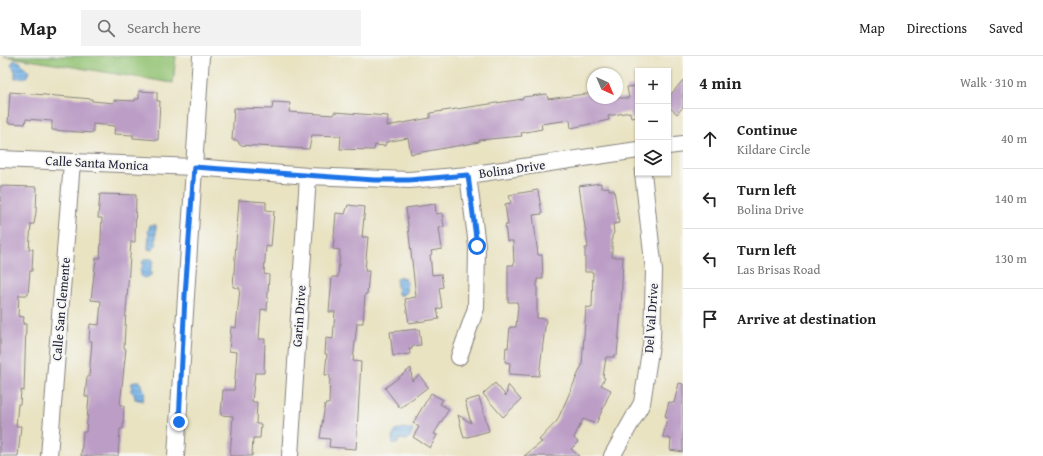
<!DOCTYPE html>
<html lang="en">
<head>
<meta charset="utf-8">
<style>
	:root { --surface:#fff; --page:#f2f2f2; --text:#222; --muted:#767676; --line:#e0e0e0 }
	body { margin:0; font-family:"Gentium Book Plus",serif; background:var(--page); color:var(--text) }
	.controls { position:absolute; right:12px; top:12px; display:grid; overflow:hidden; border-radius:0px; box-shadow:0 1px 3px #0004 }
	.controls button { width:36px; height:36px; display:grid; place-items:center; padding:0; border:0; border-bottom:1px solid var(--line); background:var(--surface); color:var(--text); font:20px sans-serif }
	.compass { position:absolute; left:587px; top:12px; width:36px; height:36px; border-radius:50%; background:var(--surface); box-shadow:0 1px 3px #0004; rotate:136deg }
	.stop { position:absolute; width:12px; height:12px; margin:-9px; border:3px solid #1a73e8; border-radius:50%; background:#fff }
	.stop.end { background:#1a73e8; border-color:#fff; box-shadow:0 1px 4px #0008 }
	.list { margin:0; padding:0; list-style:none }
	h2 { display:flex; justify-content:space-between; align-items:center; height:52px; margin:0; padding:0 16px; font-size:17px }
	h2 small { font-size:13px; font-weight:400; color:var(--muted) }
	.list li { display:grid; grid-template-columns:26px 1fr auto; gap:12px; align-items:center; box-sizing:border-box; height:60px; padding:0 16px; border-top:1px solid var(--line) }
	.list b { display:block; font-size:15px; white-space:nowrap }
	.list p { margin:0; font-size:13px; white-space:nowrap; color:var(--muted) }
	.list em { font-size:13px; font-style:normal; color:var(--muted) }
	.icon { flex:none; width:22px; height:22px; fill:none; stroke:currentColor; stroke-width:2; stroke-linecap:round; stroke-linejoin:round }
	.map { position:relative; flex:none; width:683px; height:400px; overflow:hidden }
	header { display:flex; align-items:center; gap:24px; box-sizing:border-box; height:56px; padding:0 20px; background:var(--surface); border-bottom:1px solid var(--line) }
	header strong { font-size:19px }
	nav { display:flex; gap:22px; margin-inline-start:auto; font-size:14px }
	.search { width:280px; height:36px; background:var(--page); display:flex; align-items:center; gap:10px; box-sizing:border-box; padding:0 14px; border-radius:0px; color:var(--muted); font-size:15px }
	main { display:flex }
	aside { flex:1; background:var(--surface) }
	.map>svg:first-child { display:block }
</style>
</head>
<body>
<header>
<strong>Map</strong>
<div class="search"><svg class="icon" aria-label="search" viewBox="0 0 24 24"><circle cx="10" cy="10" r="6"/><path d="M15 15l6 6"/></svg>Search here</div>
<nav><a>Map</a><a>Directions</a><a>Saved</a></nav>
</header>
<main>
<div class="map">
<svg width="683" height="400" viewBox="0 0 683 400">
	<defs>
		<pattern id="water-rules" width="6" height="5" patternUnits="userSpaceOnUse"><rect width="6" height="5" fill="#73b2e6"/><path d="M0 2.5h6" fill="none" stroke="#5e90bc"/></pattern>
	</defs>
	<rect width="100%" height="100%" fill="#f6f6f2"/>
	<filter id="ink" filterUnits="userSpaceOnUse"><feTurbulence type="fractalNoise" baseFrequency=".025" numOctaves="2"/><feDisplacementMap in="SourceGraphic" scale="8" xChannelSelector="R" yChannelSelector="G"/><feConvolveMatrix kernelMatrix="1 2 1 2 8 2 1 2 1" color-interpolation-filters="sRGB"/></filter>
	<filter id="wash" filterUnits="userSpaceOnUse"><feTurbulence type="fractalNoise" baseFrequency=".012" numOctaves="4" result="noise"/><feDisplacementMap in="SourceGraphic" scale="16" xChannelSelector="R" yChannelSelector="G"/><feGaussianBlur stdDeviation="0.9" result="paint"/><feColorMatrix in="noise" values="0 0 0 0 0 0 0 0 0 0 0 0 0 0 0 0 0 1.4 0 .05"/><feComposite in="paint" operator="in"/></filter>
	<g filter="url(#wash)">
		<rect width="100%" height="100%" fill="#e9e3c2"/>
		<path fill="#92c272" stroke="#5a7256" d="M4 0H176L173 27Z"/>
		<path fill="url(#water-rules)" stroke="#4a6a90" d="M14 4 19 5 29 16 27 21 15 22V15L11 9Z
			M150 169H156V190L152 194 148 193 149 177H148Z
			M145 203H152L154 205 150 214 152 217 150 220 144 222 141 220V215L139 214 143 210 142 206Z
			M399 220 404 222 407 226 406 236 401 240 398 238 396 223Z
			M135 325H140L142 332 145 335 143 345 135 343 134 338 130 334 133 331 131 328Z
			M404 372 413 374 410 381 407 384 400 383 397 388 393 387 392 382 396 374Z"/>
		<g id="blocks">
			<path fill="#bb9dc6" d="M683 24V51L677 58 668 50V42Z
				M638 30V61L631 62 630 56 608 60 609 64 571 72 570 64 541 68 542 73 521 77 522 80 479 84V86L411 98 408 82 386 86 385 90 375 89 374 94 340 93 341 80 312 79 309 93 240 89 237 84H232L234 52 272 53 273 46 290 47 289 56 334 59V56L388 60 387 70 430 62V57L523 43V41L547 38 548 43 593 37V42H629L627 31Z
				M139 35 157 36V45H160L158 84 133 82V79L114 78 115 70 93 68V77L52 74V65L26 63 25 68 8 67 10 36 92 43V45L114 47V44L135 45V43H139Z
				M601 127V132L609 131V134H614L619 167 613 168 614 177 612 180V201H623L621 254 617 299H614V301H606L603 321 605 322 601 329 611 334 596 368 583 363 574 382 578 386 571 393 579 400H524L542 386 539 384 557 365 582 309 586 251 592 252 593 216H585V192H588L579 130Z
				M0 130 37 131 36 156 34 168H31L29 193H33L32 215H30L28 239H19L18 260 24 261 23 268H26L24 335 21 334 20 348H18L16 370H21L18 400H0Z
				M538 134 542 158 533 159 538 199H542L543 223H537V262L546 263 539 320 509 318 510 307 505 306 506 291 508 292 510 271H516L518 250 517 246H508V209H514L513 185H507L505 169H508L505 148 511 147 509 139Z
				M100 138 136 139 135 186H131L125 271 124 292 126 293 120 349H124L123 373H120L118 400H81L83 376H86L89 341H85L87 321H89L92 285H89L90 268 99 269 101 245 91 244 96 202H100L102 162H98Z
				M239 144 266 146V154L274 155 271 191 266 190 264 218 269 219 267 254 261 253 259 283H265L264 317H255L252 346H257L256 368H261L260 382H253L252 400H230L233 360 221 359 223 334H234L237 296 229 295 231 271 236 272 240 232 233 231Z
				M435 148 436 158 442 157 444 171 439 172 442 193 431 195 432 198 430 199 432 219 441 218 443 231 439 232 442 252 437 253 439 263 409 267 405 243 416 241 406 152Z
				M348 149 365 151 362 181H368L365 215H369L367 238H365L363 267H357L353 305 361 306 356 393 329 391 330 383 320 382 325 348H329L330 319H325L327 298H325L326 282 333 283 335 256H329L332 221H338L340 194 333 193 336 157 345 158Z
				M419 273 421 289 412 290V293H409L410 298 393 300 390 276Z
				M411 312 412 325 419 319 428 331 400 352 385 332Z
				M495 327 506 340 508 329 521 344 503 361 483 338Z
				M679 327 683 328V396L670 394 671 383 663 381 667 361 665 360 669 346 674 347Z
				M431 337 443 344 440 348 449 353 434 378 437 379 430 392 413 381 419 371 413 367Z
				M479 341 489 375 464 382 458 359 471 367 465 345Z"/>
		</g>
	</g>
	<g filter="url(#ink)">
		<use href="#blocks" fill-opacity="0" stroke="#86827e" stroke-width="1"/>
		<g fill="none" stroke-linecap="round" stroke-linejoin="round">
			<g stroke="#86827e" stroke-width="18">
				<path id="minor" d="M668 90 683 88
					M0 103 194 111 308 120 409 124 468 119 638 94
					M459 301 476 252 477 190 468 119
					M49 400 72 106
					M176 400 201 0
					M290 400 308 120
					M612 400 642 347 652 282 654 215 643 117"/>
			</g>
			<use href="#minor" stroke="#fff" stroke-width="16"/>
		</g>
	</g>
	<g fill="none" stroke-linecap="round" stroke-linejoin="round" filter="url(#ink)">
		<path stroke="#1a73e8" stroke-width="5" d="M179 366 185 240 194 111 374 124H409L468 119 477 190"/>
	</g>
	<g text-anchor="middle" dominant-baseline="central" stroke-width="4" stroke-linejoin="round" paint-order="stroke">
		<g font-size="13" fill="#22223b" stroke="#f6f6f2">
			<text transform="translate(97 107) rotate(3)">Calle Santa Monica</text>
			<text transform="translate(512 113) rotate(-8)">Bolina Drive</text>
			<text transform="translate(61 253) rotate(-85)">Calle San Clemente</text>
			<text transform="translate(299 260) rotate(-86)">Garin Drive</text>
			<text transform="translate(651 262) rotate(-86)">Del Val Drive</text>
		</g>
	</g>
</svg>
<div class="controls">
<button>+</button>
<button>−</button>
<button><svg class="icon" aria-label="layers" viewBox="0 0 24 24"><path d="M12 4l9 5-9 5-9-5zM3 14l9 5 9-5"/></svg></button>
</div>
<svg class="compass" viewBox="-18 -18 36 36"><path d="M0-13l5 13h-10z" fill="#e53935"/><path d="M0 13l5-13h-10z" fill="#767676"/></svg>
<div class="stop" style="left:477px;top:190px"></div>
<div class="stop end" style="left:179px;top:366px"></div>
</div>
<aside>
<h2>4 min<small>Walk · 310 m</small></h2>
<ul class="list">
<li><svg class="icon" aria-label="ahead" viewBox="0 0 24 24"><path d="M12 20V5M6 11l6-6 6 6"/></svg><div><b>Continue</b><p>Kildare Circle</p></div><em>40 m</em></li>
<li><svg class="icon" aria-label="left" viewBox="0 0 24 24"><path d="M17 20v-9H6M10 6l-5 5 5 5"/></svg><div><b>Turn left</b><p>Bolina Drive</p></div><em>140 m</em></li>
<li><svg class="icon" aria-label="left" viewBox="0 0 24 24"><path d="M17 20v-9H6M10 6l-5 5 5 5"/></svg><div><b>Turn left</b><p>Las Brisas Road</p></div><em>130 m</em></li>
<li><svg class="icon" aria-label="arrive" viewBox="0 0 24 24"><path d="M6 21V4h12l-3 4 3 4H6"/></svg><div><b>Arrive at destination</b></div></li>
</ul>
</aside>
</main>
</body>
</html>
